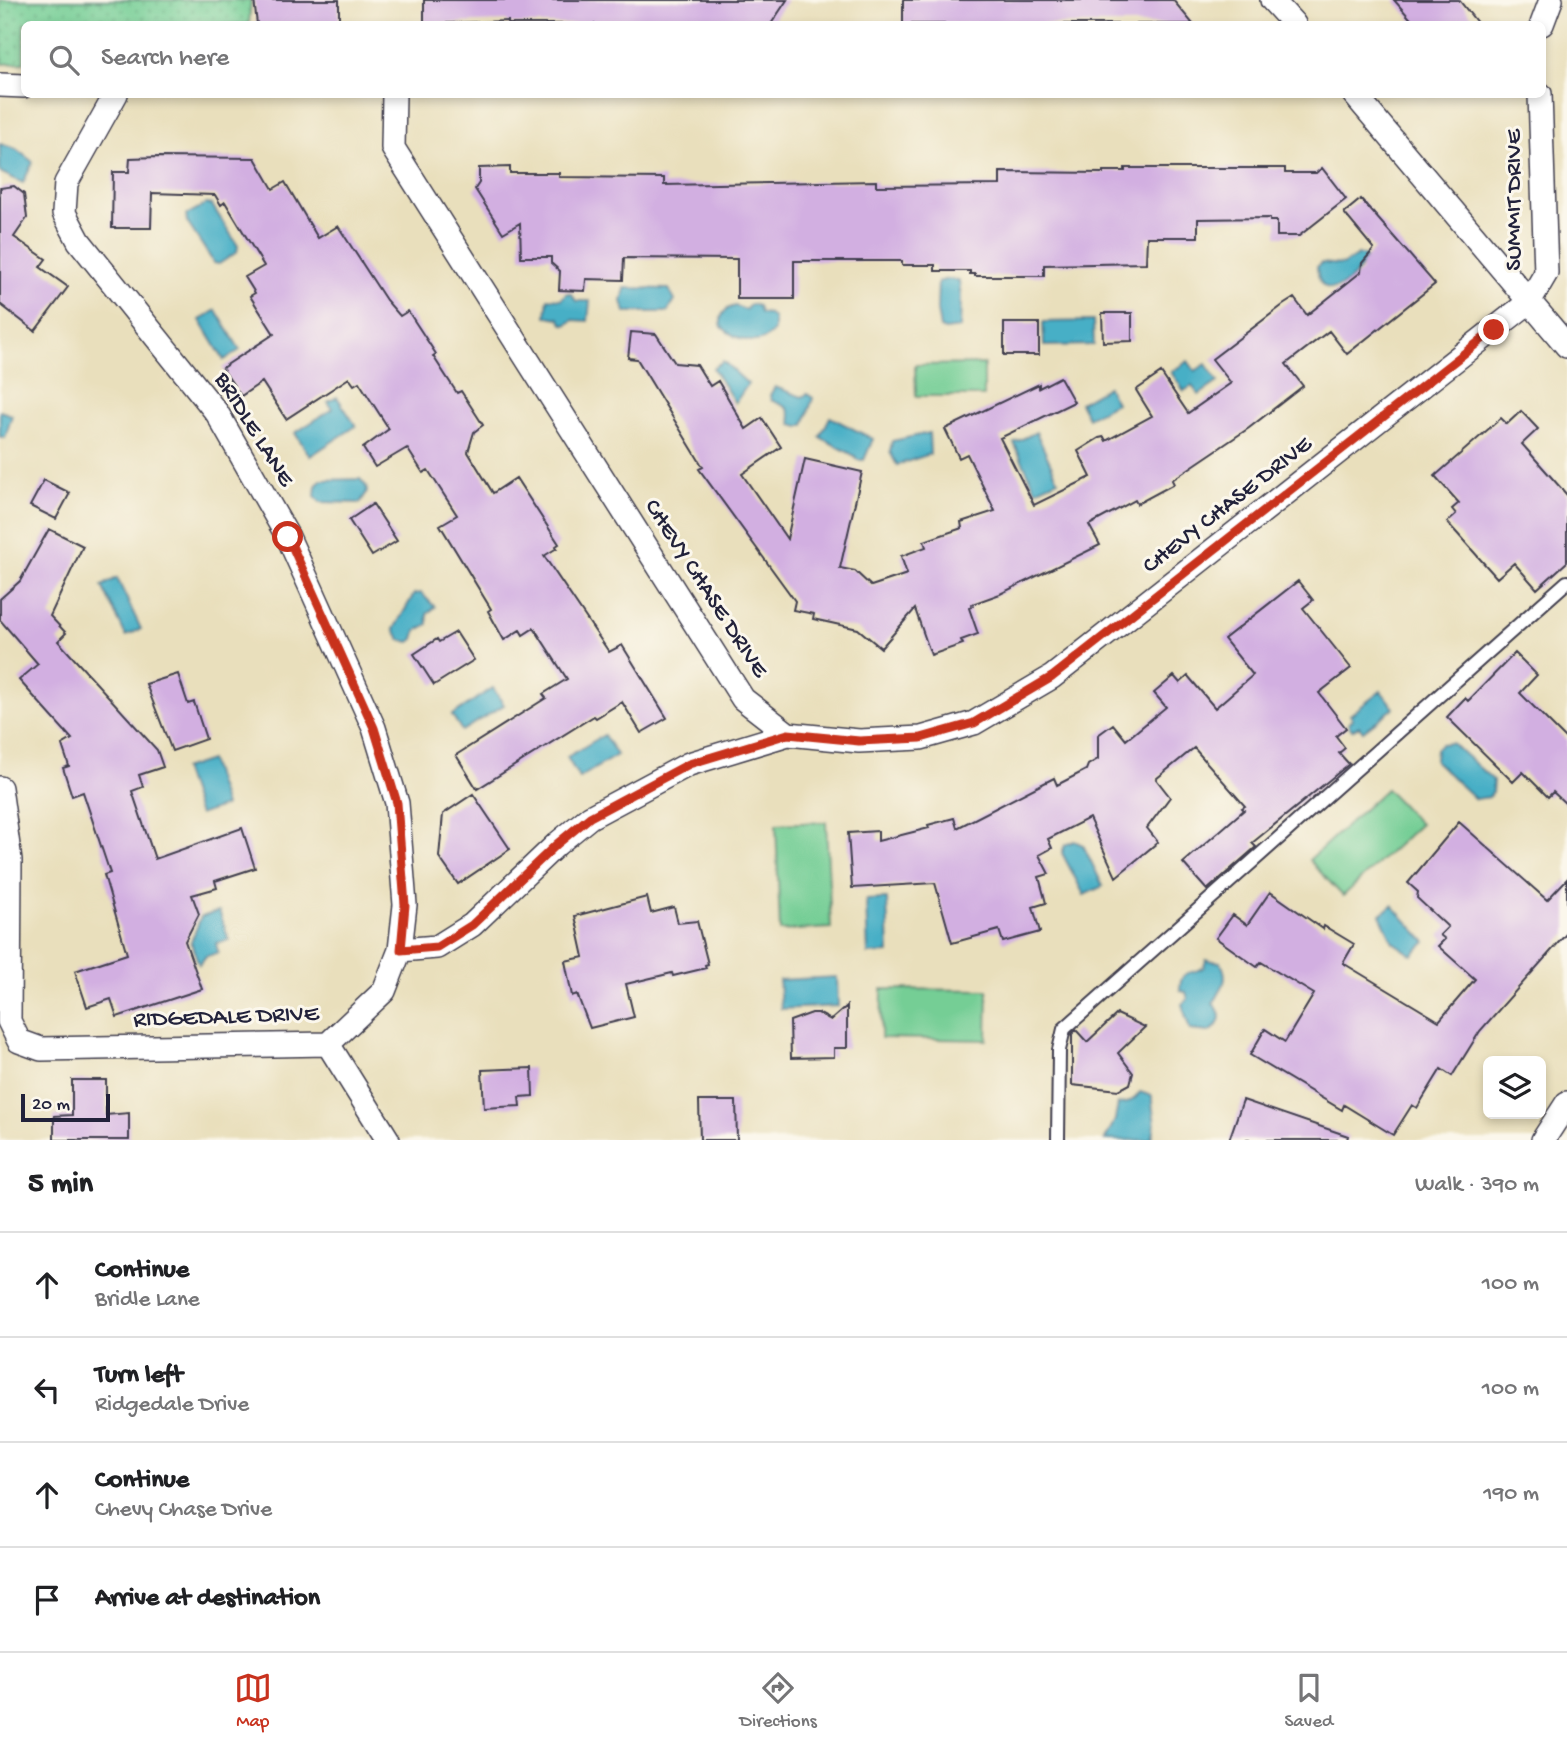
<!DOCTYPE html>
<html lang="en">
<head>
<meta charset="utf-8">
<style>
	:root { --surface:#fff; --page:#f6f6f6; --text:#202124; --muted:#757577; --line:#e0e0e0; --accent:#c8321e }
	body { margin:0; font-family:"Gochi Hand",sans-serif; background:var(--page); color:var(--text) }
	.controls { position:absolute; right:21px; bottom:21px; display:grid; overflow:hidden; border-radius:10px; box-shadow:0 4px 10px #0003 }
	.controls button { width:63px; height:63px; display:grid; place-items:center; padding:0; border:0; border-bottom:2px solid var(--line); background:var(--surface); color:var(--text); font:35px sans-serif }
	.scale { position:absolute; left:21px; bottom:18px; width:89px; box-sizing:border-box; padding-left:7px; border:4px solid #22223b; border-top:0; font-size:19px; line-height:24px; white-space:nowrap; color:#22223b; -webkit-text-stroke:5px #fbf7ec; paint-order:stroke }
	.stop { position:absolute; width:21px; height:21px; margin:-16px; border:5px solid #c8321e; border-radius:50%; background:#fff }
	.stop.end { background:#c8321e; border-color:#fff; box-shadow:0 2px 7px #0008 }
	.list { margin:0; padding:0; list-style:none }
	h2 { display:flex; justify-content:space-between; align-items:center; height:91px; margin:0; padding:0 28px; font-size:30px }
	h2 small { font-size:23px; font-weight:400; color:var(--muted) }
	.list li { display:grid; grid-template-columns:46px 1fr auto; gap:21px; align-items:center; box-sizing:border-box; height:105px; padding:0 28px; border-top:2px solid var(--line) }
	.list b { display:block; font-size:26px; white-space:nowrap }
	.list p { margin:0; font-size:23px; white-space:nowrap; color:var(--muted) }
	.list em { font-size:23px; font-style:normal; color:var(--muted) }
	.icon { flex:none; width:38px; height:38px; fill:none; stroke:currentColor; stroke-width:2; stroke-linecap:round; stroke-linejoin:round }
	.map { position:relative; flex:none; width:1567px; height:1140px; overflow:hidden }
	.search { position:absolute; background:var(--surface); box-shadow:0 4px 10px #0003; left:21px; right:21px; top:21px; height:77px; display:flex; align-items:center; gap:18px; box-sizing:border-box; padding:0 24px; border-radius:10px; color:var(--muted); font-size:26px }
	.sheet { height:511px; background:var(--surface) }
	nav { display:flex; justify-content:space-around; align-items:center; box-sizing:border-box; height:98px; border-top:2px solid var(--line); background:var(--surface); font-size:19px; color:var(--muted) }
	nav a { display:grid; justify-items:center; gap:4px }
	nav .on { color:var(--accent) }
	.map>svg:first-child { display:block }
</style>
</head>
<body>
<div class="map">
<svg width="1567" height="1140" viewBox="0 0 1567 1140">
	<defs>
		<pattern id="grass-dots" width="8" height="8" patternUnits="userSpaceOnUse" patternTransform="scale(1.75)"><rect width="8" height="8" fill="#74ce95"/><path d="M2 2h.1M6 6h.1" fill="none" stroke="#64b181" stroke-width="1.8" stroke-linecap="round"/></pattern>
	</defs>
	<rect width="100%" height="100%" fill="#fbf7ec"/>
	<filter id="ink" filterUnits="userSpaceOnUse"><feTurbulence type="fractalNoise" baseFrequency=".0143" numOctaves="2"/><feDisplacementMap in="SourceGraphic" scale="14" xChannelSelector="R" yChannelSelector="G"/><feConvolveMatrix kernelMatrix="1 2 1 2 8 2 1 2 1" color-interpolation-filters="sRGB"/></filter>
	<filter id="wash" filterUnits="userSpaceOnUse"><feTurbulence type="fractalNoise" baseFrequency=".00686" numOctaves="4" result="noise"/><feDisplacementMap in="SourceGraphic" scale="28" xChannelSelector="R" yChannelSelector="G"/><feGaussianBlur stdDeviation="1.57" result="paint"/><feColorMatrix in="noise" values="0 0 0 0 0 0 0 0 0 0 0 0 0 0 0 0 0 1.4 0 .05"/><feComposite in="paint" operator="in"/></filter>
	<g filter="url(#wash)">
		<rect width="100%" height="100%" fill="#e9dfbc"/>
		<path fill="url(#grass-dots)" stroke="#4b7868" stroke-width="2" d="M0 0H251L249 24H24V63L2 64Z"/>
		<path fill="#74ce95" stroke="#4b7868" stroke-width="2" d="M984 364V396H916L915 365Z
			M1386 789 1420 824 1343 896 1309 860Z
			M826 822 831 928 780 931 776 824Z
			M882 989 988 990 987 1040 881 1038Z"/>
		<path fill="#47afc6" stroke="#346880" stroke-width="2" d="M0 144 16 149 33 162 23 183 0 172Z
			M206 204 212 205 238 246 237 252 219 264 214 263 187 222 186 215Z
			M1358 255H1364L1365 258C1362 263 1360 269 1356 273 1341 292 1319 297 1317 267L1322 263 1342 265Z
			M948 279 959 281 961 297 960 328 945 330 940 328 937 310 938 282Z
			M625 288 669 289 675 301 667 312H625L622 301Z
			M567 293 572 294 576 301H590L588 321 573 320 566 325 562 323 559 318 546 316 548 298 561 299Z
			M751 304 758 306 760 313 769 314 774 319V331C760 349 736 340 722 327 718 316 725 308 736 306L745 310Z
			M216 310 240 350 224 360 200 320Z
			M1093 321 1094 345 1044 346 1043 322Z
			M723 361 748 384 735 403 713 368Z
			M1188 361 1195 371 1206 364 1218 382 1199 395 1192 386 1184 391 1171 372Z
			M775 387 802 397 807 394 813 398 804 425 799 427 792 425C788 406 791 409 771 400L770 395Z
			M1108 387 1116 403 1088 418 1080 403Z
			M337 397 356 426 310 456 295 433 332 409 328 402Z
			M0 411 12 415 5 438 0 437Z
			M830 417 873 439 864 460H857L855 456 820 437Z
			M1036 432 1058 480 1036 490 1014 443Z
			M929 433 930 454 897 465 890 452 892 441Z
			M360 479 366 486 367 492 360 503 320 502 315 496 316 486 321 480Z
			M117 578 141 629 126 636 102 586Z
			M421 593 435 607 427 614 428 624 416 631 414 639 410 642 401 640 394 629 414 594Z
			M493 688 504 705 462 731 452 715Z
			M1381 691 1394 708 1363 731 1359 726 1352 730 1348 724 1353 719 1350 715Z
			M604 735 617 755 579 778 567 757Z
			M1452 743 1493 780 1492 792 1489 797 1475 799 1435 761 1436 749 1441 744Z
			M210 760 225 806 199 815 183 769Z
			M1074 841 1083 845 1103 886 1084 895 1062 853 1065 845Z
			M887 899 889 953 868 954 866 900Z
			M1392 905 1426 942 1412 955 1393 942 1380 915Z
			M219 911 229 940 216 943 218 953 206 956 199 965 191 942 201 917Z
			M1206 960 1220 962C1231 978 1221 990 1213 1004 1224 1013 1221 1025 1209 1032L1190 1030 1182 1004 1188 999 1186 992 1180 991C1180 967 1191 976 1204 967Z
			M837 977 838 1006 781 1009 779 980Z
			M1140 1092 1152 1096C1151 1111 1159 1124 1151 1140H1105L1115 1120 1118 1104C1128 1104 1135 1100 1140 1092Z"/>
		<g id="blocks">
			<path fill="#d2afe1" d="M254 0H339V24H257Z
				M424 0H787L771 24H508V21L424 24Z
				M903 0H1173L1193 24H903Z
				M1394 0H1459L1478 24H1415Z
				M159 157 255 158 273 189 285 182 318 238 338 226 386 300 400 316 408 311 436 354 433 356 457 393 461 391 483 425 474 432 468 452 493 493 516 478 559 544 556 546 557 548 544 556 609 652 622 645 667 718 641 733 622 702 596 718 594 716 477 789 456 755 546 698 543 694 567 679 534 628 523 635 520 630 504 640 488 611 491 609 440 525 457 515 428 470 423 473 407 448 375 467 363 448 389 429 359 382 354 385 349 378 286 419 262 382 241 396 222 368 274 334 250 296 255 293 245 277 264 266 225 202 221 205 215 195 152 193 151 228H112L113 172H129L130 158Z
				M510 167V173H559V177L664 178V185L876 181V186L1000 185V172L1103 173V171H1125V168H1285V173H1316L1322 168 1346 199 1299 236H1277V221H1270V218L1198 219V237H1147L1146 263 1044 265V276H975V274H970V271H935V265H902V261H794V299H737V259L624 258 623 280 586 279 585 291 559 290 560 271 551 263V257H521L520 223 503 233 475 189 479 183V168Z
				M14 186 24 194 27 218 14 237 46 259 40 267 68 287 35 331 0 304V188Z
				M1361 199 1435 284 1347 354 1329 331 1286 364 1303 386 1249 428 1172 480 1174 484 1137 504 1135 500 1089 525 1100 545 1000 594 972 604 973 606 969 608 978 634 961 640 963 644 931 655 915 609 881 648 858 629 813 619 814 614 793 610 795 601 699 469 703 467 637 359 628 358 631 332 656 334 675 363 697 365 710 386 718 381 746 429 762 418 781 447 742 474 787 539 805 459 862 472 840 568 855 571 871 586 907 574 901 556 926 547 924 541 962 528 961 522 995 511 967 454 959 458 945 429 1039 384V388L1060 377 1074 402 1000 438 1034 505 1091 477 1078 451 1099 438 1104 437 1106 441 1152 416 1136 390 1161 373 1188 413 1231 383 1212 359 1283 305 1294 298 1307 315 1361 272 1362 263 1374 249 1344 213Z
				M1102 313H1132V341L1103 342Z
				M1004 323H1039V355H1004Z
				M1521 411 1538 429 1522 444 1567 495V562L1537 589 1514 563 1497 578 1447 522 1456 514 1452 509 1459 503 1435 476 1501 418 1507 424Z
				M44 480 70 493 56 519 30 506Z
				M373 504 397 541 372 556 349 520Z
				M49 529 83 546 50 616 66 633 58 641 157 750 163 767 139 775 143 787 132 791 155 859 242 828 255 868 215 881 217 888 192 895 199 914 185 941 202 989 117 1017 111 999 87 1007 75 971 127 954 104 875 110 873 83 792 72 796 63 768 69 766 62 745 72 739 19 680 38 664 0 620V599L20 581Z
				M1298 581 1313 600 1303 608 1351 668 1319 693 1346 728 1336 736 1345 748 1339 753 1349 764 1252 843 1256 847 1207 890 1183 863 1244 810 1242 808 1245 806 1194 748 1156 779 1170 797 1147 828 1158 842 1116 877 1089 818 1048 839 1052 848 1039 855 1049 874 1039 877 1046 903 1033 907 1040 932 1003 942 999 930 952 943 935 883 852 888 848 833 878 831V841L929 828 928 825 954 818 957 828 1054 778 1057 785 1086 770 1088 765 1098 759V735L1113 724 1126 740 1166 707 1154 693 1174 676 1180 683 1188 676 1215 708 1253 675 1224 639Z
				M456 632 474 660 434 685 414 654 437 639 439 642Z
				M1515 653 1537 675 1520 693 1567 740V805L1553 792 1548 797 1523 772 1513 782 1447 717 1465 698 1468 701Z
				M178 674 188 704 194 702 206 739 172 751 146 684Z
				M473 794 510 849 458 884 439 857 443 814Z
				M1459 822 1547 900 1567 879V933L1480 1031 1452 1076 1441 1069 1417 1108 1412 1105 1393 1135 1344 1105 1342 1110 1250 1055 1265 1029 1285 1042 1314 994 1261 962 1257 967 1216 938 1233 915 1247 925 1270 892 1323 929 1324 926 1354 944 1343 963 1439 1021 1475 979 1438 946 1445 939 1440 935 1448 927 1417 898 1418 892 1408 883Z
				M647 897 651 913 674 907 678 923 697 921 708 964 705 965 706 968 673 976 672 973 626 984 634 1017 590 1028 577 994 572 996 565 961 584 957 575 916Z
				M847 1006V1048H834V1057L791 1058 790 1021 812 1013H818L831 1020Z
				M1117 1014 1145 1027 1118 1053 1133 1073 1130 1084 1119 1090 1072 1085V1034L1076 1030 1087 1042Z
				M532 1068 533 1096 519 1097 520 1106 484 1108 482 1070Z
				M72 1080H106V1115L129 1113V1140H54V1116L72 1115Z
				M1243 1100 1348 1136 1347 1140H1229Z
				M699 1101H736L737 1140H700Z"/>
		</g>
	</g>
	<g filter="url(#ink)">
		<use href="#blocks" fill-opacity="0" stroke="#403e4e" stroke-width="2"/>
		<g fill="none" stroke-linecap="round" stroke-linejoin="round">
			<g stroke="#403e4e" stroke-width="16">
				<path id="lane" d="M1058 1140 1059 1050 1064 1029 1567 582"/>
			</g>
			<g stroke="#403e4e" stroke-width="26">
				<path id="street" d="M1272 0 1294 24
					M1542 24 1551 0
					M0 85 24 86
					M394 94 393 148 743 699 788 734 859 741 921 738 974 723 1052 677 1529 302 1546 273 1540 94
					M1354 94 1567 346
					M0 788 10 860 9 1021 19 1041 41 1049 328 1044 384 991 400 950 405 905 397 803 374 728 288 537 217 413 79 241 64 213 66 183 116 94
					M400 950 437 947 472 925 557 844 590 817 689 764 788 734
					M328 1044 388 1140
					M1543 1140 1567 1103"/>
			</g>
			<use href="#lane" stroke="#fff" stroke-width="12"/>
			<use href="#street" stroke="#fff" stroke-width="23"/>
		</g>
	</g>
	<g fill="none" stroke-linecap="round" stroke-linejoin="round" filter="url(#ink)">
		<path stroke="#c8321e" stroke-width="9" d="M288 537 374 728 397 803 405 905 401 950 437 947 472 925 557 844 590 817 689 764 788 734 859 741 921 738 974 723 1052 677 1494 330"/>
	</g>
	<g text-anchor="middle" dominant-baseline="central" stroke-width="6" stroke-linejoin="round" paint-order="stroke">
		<g font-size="24" fill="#22223b" stroke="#fbf7ec">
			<text transform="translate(1515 200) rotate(-90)">SUMMIT DRIVE</text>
			<text transform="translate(253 430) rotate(58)">BRIDLE LANE</text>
			<text transform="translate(1228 506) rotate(-38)">CHEVY CHASE DRIVE</text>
			<text transform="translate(705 589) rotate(57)">CHEVY CHASE DRIVE</text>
			<text transform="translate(226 1018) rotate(-2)">RIDGEDALE DRIVE</text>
		</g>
	</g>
</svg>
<div class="controls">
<button><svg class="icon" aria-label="layers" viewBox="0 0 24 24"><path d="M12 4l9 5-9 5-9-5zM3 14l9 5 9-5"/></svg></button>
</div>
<div class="scale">20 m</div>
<div class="stop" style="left:288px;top:537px"></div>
<div class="stop end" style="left:1494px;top:330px"></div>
<div class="search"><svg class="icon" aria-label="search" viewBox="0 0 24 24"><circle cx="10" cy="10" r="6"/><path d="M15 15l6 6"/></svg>Search here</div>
</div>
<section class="sheet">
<h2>5 min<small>Walk · 390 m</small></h2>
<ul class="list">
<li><svg class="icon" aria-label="ahead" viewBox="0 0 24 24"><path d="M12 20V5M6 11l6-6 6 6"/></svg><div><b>Continue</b><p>Bridle Lane</p></div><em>100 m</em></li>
<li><svg class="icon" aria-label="left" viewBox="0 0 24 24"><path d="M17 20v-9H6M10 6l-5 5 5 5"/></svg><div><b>Turn left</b><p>Ridgedale Drive</p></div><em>100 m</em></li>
<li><svg class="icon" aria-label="ahead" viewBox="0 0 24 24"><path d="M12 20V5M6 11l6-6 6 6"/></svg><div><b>Continue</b><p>Chevy Chase Drive</p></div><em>190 m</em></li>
<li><svg class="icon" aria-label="arrive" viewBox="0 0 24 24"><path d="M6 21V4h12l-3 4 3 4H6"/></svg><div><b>Arrive at destination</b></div></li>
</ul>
</section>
<nav>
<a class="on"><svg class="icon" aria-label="map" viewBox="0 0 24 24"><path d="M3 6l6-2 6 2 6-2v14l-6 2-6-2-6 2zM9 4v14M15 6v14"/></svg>Map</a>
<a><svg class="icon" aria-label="directions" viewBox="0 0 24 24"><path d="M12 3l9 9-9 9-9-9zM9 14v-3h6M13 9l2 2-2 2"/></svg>Directions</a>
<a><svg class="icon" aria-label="saved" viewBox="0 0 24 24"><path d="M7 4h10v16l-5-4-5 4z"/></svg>Saved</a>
</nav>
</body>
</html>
